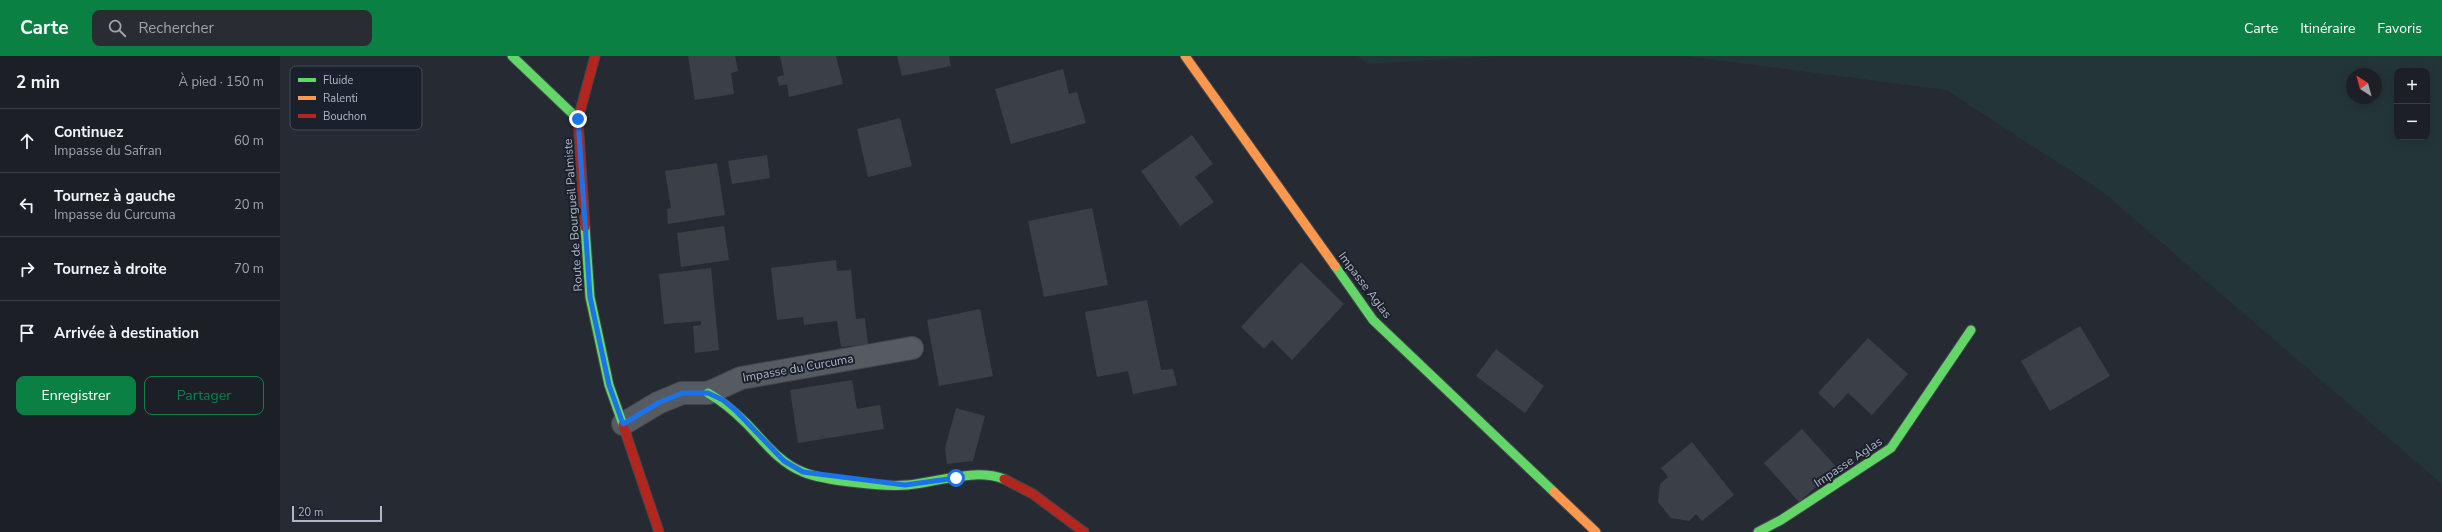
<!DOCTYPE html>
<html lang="fr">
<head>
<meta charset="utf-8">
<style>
	:root { --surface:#1c2026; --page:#292d32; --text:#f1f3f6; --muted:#a0a3a7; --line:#3a3e43; --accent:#0b8043 }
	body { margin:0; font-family:"Nunito Sans",sans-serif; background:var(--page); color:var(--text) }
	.controls { position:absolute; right:12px; top:12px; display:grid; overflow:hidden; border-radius:8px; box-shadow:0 2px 10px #0003 }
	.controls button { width:36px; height:36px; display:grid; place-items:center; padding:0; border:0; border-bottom:1px solid var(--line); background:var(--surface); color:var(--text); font:20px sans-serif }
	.compass { position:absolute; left:2066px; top:12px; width:36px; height:36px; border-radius:50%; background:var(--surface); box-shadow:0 2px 10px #0003; rotate:324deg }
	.scale { position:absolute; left:12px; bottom:10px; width:90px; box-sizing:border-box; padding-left:4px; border:2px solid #afb6c5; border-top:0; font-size:11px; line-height:14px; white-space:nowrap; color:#afb6c5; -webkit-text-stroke:3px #1a212d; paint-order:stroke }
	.stop { position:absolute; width:12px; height:12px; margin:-9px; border:3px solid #1a73e8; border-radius:50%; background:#fff }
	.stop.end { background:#1a73e8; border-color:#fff; box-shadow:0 1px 4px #0008 }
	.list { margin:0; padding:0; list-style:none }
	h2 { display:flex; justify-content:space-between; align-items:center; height:52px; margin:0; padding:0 16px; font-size:17px }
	h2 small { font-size:13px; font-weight:400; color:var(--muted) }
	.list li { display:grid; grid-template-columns:26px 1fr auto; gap:12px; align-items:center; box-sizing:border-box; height:64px; padding:0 16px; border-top:1px solid var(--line) }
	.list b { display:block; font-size:15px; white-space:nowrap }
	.list p { margin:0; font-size:13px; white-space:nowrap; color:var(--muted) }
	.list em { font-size:13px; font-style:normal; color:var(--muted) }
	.actions { display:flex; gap:8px; padding:12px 16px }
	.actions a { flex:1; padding:9px 0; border:1px solid var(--accent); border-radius:8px; text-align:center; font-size:14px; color:var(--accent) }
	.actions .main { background:var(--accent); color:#fff }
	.icon { flex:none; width:22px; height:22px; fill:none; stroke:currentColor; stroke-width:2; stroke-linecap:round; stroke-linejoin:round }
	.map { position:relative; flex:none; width:2162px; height:476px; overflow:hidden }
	header { display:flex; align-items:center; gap:24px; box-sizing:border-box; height:56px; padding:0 20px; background:var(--accent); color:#fff }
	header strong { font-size:19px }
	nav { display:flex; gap:22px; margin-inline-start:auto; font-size:14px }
	.search { width:280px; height:36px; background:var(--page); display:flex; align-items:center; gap:10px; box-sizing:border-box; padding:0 14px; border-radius:8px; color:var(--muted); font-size:15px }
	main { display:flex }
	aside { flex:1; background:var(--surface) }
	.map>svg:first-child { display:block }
</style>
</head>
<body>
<header>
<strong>Carte</strong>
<div class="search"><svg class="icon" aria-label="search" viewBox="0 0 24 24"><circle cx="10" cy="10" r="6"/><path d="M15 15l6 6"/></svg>Rechercher</div>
<nav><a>Carte</a><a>Itinéraire</a><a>Favoris</a></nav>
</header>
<main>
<aside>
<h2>2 min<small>À pied · 150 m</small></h2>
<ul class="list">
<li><svg class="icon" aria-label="ahead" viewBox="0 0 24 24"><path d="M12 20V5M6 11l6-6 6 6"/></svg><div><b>Continuez</b><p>Impasse du Safran</p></div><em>60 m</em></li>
<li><svg class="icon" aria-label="left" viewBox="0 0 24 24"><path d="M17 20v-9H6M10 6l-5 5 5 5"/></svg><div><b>Tournez à gauche</b><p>Impasse du Curcuma</p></div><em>20 m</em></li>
<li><svg class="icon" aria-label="right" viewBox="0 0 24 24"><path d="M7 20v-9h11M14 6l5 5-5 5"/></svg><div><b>Tournez à droite</b></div><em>70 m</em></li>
<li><svg class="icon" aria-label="arrive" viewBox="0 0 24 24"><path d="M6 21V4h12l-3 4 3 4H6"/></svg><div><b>Arrivée à destination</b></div></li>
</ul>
<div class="actions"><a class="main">Enregistrer</a><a>Partager</a></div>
</aside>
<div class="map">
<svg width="2162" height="476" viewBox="0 0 2162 476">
	<rect width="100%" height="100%" fill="#262b33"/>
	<path fill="#243539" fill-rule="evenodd" d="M1078 0H1218L1087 8Z
		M1406 0H2162V428L1823 136 1667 34ZM2117 15H2147V81H2117ZM2072 18H2096V42H2072Z"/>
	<path fill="#3b4047" d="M408 0H455L458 15 451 17 454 38 415 44Z
		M500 0H556L563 28 509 41 507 28 499 30 497 21 504 19Z
		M617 0H669L671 10 622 20Z
		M783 13 789 38 797 36 806 67 731 88 715 33Z
		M620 62 632 110 588 121 577 73Z
		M912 79 933 108 915 121 934 146 900 170 861 115Z
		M487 99 490 122 452 128 448 105Z
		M437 107 445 159 388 168 387 153 391 152 385 115Z
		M812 152 828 229 764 241 748 165Z
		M444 170 449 204 401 211 397 177Z
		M556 204 557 215 571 214 576 263 585 262 588 288 561 291 557 265 524 269 523 261 497 264 491 212Z
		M1021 206 1064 248 1012 304 992 284 984 293 961 271Z
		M431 212 439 294 415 297 413 270 421 269V265L384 268 379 218Z
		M867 244 881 314 893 313 897 329 853 338 848 315 817 321 805 256Z
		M700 253 713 320 659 330 647 264Z
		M1800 270 1830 320 1770 355 1741 305Z
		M1588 282 1628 318 1592 359 1568 337 1554 352 1538 337Z
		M1216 293 1264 330 1245 357 1196 320Z
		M572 324 577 353 600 349 604 373 518 387 510 334Z
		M676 352 705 360 693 405 667 408 665 392Z
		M1522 373 1557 412 1519 446 1484 407Z
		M1412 386 1454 439 1422 465 1416 458 1409 465 1391 462 1378 446 1380 428 1388 421 1381 412Z"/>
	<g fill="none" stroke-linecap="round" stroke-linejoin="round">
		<g stroke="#44474e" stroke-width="24">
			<path id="street" d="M343 368 378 347 402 337H428L461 322 632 292"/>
		</g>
		<g stroke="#44474e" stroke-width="11">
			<path id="fast" d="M232 0 298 63
				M305 171 310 241 329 329 343 369
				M1055 210 1093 264 1274 436
				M428 337C442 345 454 355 466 367 483 384 499 407 523 416 545 425 604 431 628 429 657 426 695 412 724 423
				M1478 476 1501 464 1611 392 1691 274"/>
		</g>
		<g stroke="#44474e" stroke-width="11">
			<path id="slow" d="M905 0 1055 210
				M1274 436 1316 476"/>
		</g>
		<g stroke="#44474e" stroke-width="11">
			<path id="jam" d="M305 171 298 63 315 0
				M343 369 379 476
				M724 423 753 438 804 476"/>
		</g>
		<use href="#street" stroke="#565a61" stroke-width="22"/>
		<use href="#fast" stroke="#63d668" stroke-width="9"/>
		<use href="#slow" stroke="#ff974d" stroke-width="9"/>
		<use href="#jam" stroke="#b3261e" stroke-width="9"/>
	</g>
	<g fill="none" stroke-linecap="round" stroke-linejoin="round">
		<path stroke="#1a73e8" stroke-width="5" d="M298 63 310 241 329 329 343 368 378 347 402 337H428L443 344 455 354 504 405 523 416 625 429 676 422"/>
	</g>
	<g text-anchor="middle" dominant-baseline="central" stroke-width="4" stroke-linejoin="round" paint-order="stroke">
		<g font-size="12" fill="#afb6c5" stroke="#1a212d">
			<text transform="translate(293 159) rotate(-94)">Route de Bourgueil Palmiste</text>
			<text transform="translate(1085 229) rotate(53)">Impasse Aglas</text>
			<text transform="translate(518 312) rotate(-10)">Impasse du Curcuma</text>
			<text transform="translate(1568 406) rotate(-34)">Impasse Aglas</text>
		</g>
	</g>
	<rect x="10" y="10" width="132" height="64" rx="6" fill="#1a212d" stroke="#474e5b" stroke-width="1"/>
	<rect x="18" y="22" width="18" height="4" fill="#63d668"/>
	<rect x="18" y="40" width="18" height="4" fill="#ff974d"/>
	<rect x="18" y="58" width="18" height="4" fill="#b3261e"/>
	<g font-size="11" fill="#afb6c5">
		<text x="43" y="28">Fluide</text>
		<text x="43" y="46">Ralenti</text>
		<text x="43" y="64">Bouchon</text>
	</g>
</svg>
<div class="controls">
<button>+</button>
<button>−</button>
</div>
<svg class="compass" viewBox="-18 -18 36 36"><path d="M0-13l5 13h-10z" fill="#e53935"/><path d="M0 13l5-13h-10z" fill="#a0a3a7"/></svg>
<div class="scale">20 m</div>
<div class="stop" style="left:676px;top:422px"></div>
<div class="stop end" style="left:298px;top:63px"></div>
</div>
</main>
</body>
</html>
